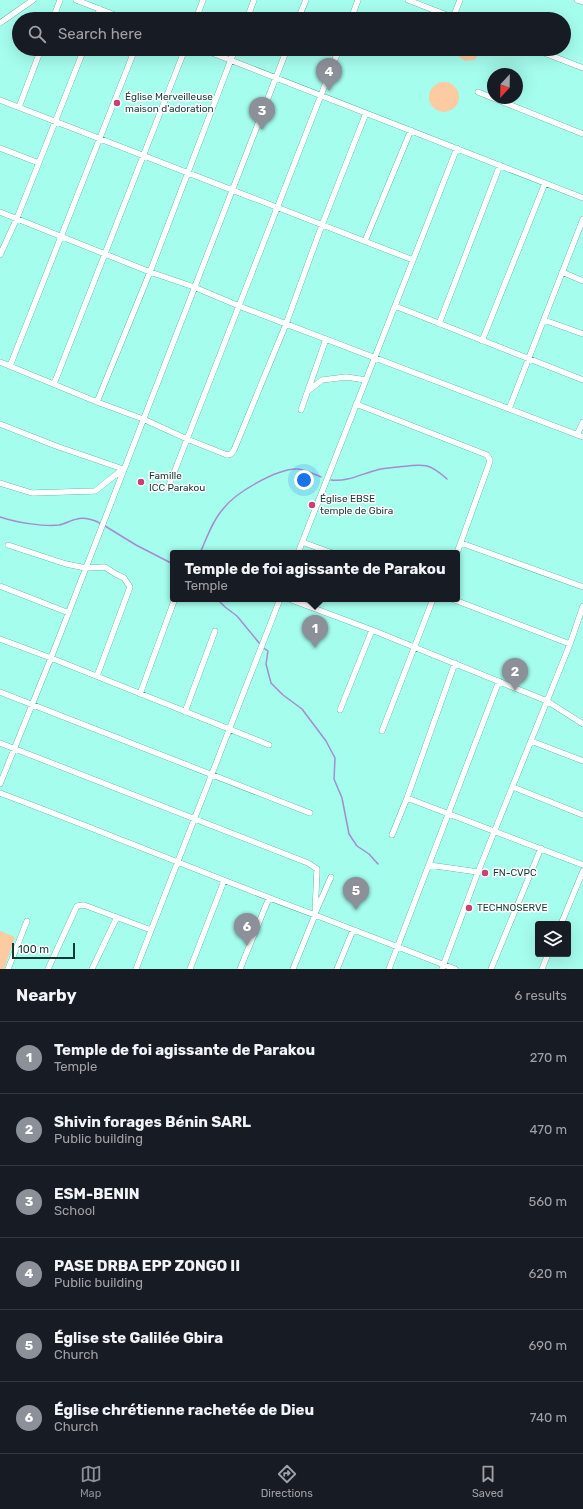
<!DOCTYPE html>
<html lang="en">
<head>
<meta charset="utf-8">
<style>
	:root { --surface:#171b24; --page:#242831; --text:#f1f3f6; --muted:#9ea1a6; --line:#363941; --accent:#8c9099 }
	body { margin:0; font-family:Rubik,sans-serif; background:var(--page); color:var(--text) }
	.controls { position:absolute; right:12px; bottom:12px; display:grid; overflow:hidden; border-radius:4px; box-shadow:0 4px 16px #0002 }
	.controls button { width:36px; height:36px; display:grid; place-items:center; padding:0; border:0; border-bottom:1px solid var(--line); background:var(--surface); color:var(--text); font:20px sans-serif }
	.compass { position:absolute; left:487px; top:68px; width:36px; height:36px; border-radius:50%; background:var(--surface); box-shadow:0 4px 16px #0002; rotate:202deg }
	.scale { position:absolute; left:12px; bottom:10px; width:63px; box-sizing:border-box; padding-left:4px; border:2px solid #143934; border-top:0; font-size:11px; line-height:14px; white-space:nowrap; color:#143934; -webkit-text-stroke:3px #fff; paint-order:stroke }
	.you { position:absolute; left:304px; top:480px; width:14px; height:14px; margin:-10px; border:3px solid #fff; border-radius:50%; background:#1a73e8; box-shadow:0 0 0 6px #1a73e833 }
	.badge { display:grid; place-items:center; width:26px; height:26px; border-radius:50%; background:var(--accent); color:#fff; font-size:13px; font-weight:700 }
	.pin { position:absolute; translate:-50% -33px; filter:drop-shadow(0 1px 2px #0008) }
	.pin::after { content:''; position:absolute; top:21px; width:14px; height:12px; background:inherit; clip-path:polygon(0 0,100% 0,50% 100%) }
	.popup { position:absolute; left:170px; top:550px; width:290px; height:52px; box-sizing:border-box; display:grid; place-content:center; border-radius:4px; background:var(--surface); filter:drop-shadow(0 1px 3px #0005); font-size:13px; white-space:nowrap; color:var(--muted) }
	.popup b { font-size:15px; color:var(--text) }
	.popup::after { content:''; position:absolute; left:50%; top:100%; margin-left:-8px; border:8px solid transparent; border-top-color:var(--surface) }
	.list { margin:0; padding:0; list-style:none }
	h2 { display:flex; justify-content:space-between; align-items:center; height:52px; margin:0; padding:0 16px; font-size:17px }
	h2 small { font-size:13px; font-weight:400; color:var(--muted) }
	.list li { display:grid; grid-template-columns:26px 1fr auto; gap:12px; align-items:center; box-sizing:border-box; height:72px; padding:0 16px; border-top:1px solid var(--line) }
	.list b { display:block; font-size:15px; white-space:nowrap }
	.list p { margin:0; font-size:13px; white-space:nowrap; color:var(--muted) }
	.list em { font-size:13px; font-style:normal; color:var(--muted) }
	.icon { flex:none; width:22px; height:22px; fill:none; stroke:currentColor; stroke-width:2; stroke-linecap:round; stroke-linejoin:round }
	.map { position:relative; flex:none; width:583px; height:969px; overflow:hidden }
	.search { position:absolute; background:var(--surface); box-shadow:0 4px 16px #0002; left:12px; right:12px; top:12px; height:44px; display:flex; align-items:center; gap:10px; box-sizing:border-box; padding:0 14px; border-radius:22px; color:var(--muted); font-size:15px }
	.sheet { height:484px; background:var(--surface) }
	nav { display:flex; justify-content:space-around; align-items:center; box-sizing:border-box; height:56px; border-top:1px solid var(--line); background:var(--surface); font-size:11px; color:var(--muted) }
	nav a { display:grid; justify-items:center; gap:2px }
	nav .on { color:var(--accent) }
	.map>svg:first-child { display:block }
</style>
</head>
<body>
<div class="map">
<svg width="583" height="969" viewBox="0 0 583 969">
	<rect width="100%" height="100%" fill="#a5fdee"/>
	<path fill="#fccba2" d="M457 49H479L477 57 474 60 465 61 458 56Z
		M429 97a15 15 0 1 1 30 0a15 15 0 1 1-30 0Z
		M0 931 15 937 4 969H0Z"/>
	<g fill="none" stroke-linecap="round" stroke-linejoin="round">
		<path stroke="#a58ccd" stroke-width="1.5" d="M331 480C348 482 361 474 377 470 383 468 391 468 398 467 423 464 428 462 447 479
			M0 517C13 522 45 527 59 525 65 524 71 520 77 519 84 517 96 520 101 524
			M105 526 136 545 173 564
			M200 553C207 538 212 521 223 509 235 493 277 468 298 469 306 470 314 474 321 477
			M217 599 225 607 237 616 260 644
			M262 647 268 651 266 664 271 683 283 695 302 709 326 741 335 758 334 779 342 798 349 834 357 846 369 854 378 864"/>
		<g stroke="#3d988a" stroke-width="6">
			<path id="minor" d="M76 0 125 19
				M408 0 457 19
				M577 0 583 2
				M453 18 460 0
				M53 19 60 0
				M96 19 100 9
				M196 19 203 0
				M247 19 254 0
				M298 19 306 0
				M351 19 358 0
				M0 23 33 0
				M202 49 583 198
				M534 49 583 68
				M478 92 493 98
				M493 98 583 134
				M0 100 413 260
				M19 107 41 49
				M0 148 39 163
				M0 212 150 272 194 287 239 306 583 437
				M365 241 411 130
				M0 255 17 218 84 49
				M562 272 583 281
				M395 306 583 380
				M544 320 583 334
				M439 324 500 165
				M482 341 545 183
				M0 362 97 402 143 419 187 439 227 455 231 454 234 450 286 324 322 225 366 113
				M10 366 135 49
				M54 384 185 49
				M308 391 322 380 346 377 366 380
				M97 402 150 272 235 49
				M356 404 487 455 490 460 489 464 457 553
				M509 409 583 219
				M301 410 326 339
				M0 424 56 446 123 469
				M577 435 583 422
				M0 483 32 493 95 491 123 469
				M168 488 339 49
				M302 542 332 553
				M461 543 583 587
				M8 545 66 564 86 568 105 567 114 573 124 578 130 587 97 676
				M298 553 457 148
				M0 586 69 613
				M289 599 372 630 547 701 583 724
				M452 599 570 644
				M0 639 51 658 269 745
				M0 692 310 813
				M140 694 174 601
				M340 710 372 630
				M185 712 215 631
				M382 731 433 599
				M531 741 583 761
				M0 743 308 863 317 869 315 915
				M0 784 51 658 287 49
				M513 787 583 815
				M0 793C105 832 209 876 315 915
				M407 798 583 865
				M392 835 407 798 455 663
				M429 865 478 872
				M316 911 331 877
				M561 924 583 871
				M8 969 27 921
				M48 969 77 906 84 905 151 930
				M92 969 117 917
				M136 969 280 599
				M190 969 224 881
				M240 969 269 898
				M293 969 315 915 455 969
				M337 969 353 930
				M389 969 499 681
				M442 969 478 872 570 644 583 606
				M491 969 541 848
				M542 969 548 954"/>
		</g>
		<use href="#minor" stroke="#fff" stroke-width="5.5"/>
	</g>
	<g fill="#cb3f73" stroke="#fff" stroke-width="1.5">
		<circle cx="117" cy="103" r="4"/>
		<circle cx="141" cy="482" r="4"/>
		<circle cx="312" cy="505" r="4"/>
		<circle cx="485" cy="873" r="4"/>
		<circle cx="469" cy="908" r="4"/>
	</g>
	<g text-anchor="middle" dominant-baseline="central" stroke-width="3" stroke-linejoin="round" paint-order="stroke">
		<g font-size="10" fill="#143934" stroke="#fff" text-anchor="start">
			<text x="125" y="97">Église Merveilleuse<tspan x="125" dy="12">maison d'adoration</tspan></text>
			<text x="149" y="476">Famille<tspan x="149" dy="12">ICC Parakou</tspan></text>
			<text x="320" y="499">Église EBSE<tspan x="320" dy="12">temple de Gbira</tspan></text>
			<text x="493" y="873">FN-CVPC</text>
			<text x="477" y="908">TECHNOSERVE</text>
		</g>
	</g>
</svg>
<div class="controls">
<button><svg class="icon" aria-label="layers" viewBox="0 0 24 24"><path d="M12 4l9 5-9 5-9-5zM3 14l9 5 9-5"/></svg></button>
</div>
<svg class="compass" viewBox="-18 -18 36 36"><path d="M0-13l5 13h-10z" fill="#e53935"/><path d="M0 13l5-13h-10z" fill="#9ea1a6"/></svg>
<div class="scale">100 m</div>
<div class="you"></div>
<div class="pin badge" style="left:315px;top:648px">1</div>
<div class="popup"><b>Temple de foi agissante de Parakou</b>Temple</div>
<div class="pin badge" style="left:515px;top:691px">2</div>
<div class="pin badge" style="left:262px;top:130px">3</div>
<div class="pin badge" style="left:329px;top:91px">4</div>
<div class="pin badge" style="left:356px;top:910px">5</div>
<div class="pin badge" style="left:247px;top:946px">6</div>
<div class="search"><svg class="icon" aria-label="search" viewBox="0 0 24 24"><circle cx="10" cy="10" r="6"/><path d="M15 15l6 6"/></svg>Search here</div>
</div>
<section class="sheet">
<h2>Nearby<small>6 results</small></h2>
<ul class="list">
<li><span class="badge">1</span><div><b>Temple de foi agissante de Parakou</b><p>Temple</p></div><em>270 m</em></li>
<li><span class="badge">2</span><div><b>Shivin forages Bénin SARL</b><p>Public building</p></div><em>470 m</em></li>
<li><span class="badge">3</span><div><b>ESM-BENIN</b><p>School</p></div><em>560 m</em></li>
<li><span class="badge">4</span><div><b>PASE DRBA EPP ZONGO II</b><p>Public building</p></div><em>620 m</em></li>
<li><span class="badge">5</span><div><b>Église ste Galilée Gbira</b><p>Church</p></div><em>690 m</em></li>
<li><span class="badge">6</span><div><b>Église chrétienne rachetée de Dieu</b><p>Church</p></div><em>740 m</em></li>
</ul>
</section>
<nav>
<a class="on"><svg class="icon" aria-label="map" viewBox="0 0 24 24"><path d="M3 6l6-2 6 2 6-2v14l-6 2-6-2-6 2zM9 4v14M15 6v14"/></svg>Map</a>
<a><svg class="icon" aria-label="directions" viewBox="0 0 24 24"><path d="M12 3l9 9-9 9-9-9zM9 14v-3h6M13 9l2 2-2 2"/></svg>Directions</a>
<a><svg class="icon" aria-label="saved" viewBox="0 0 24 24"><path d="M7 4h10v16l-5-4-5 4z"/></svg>Saved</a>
</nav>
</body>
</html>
